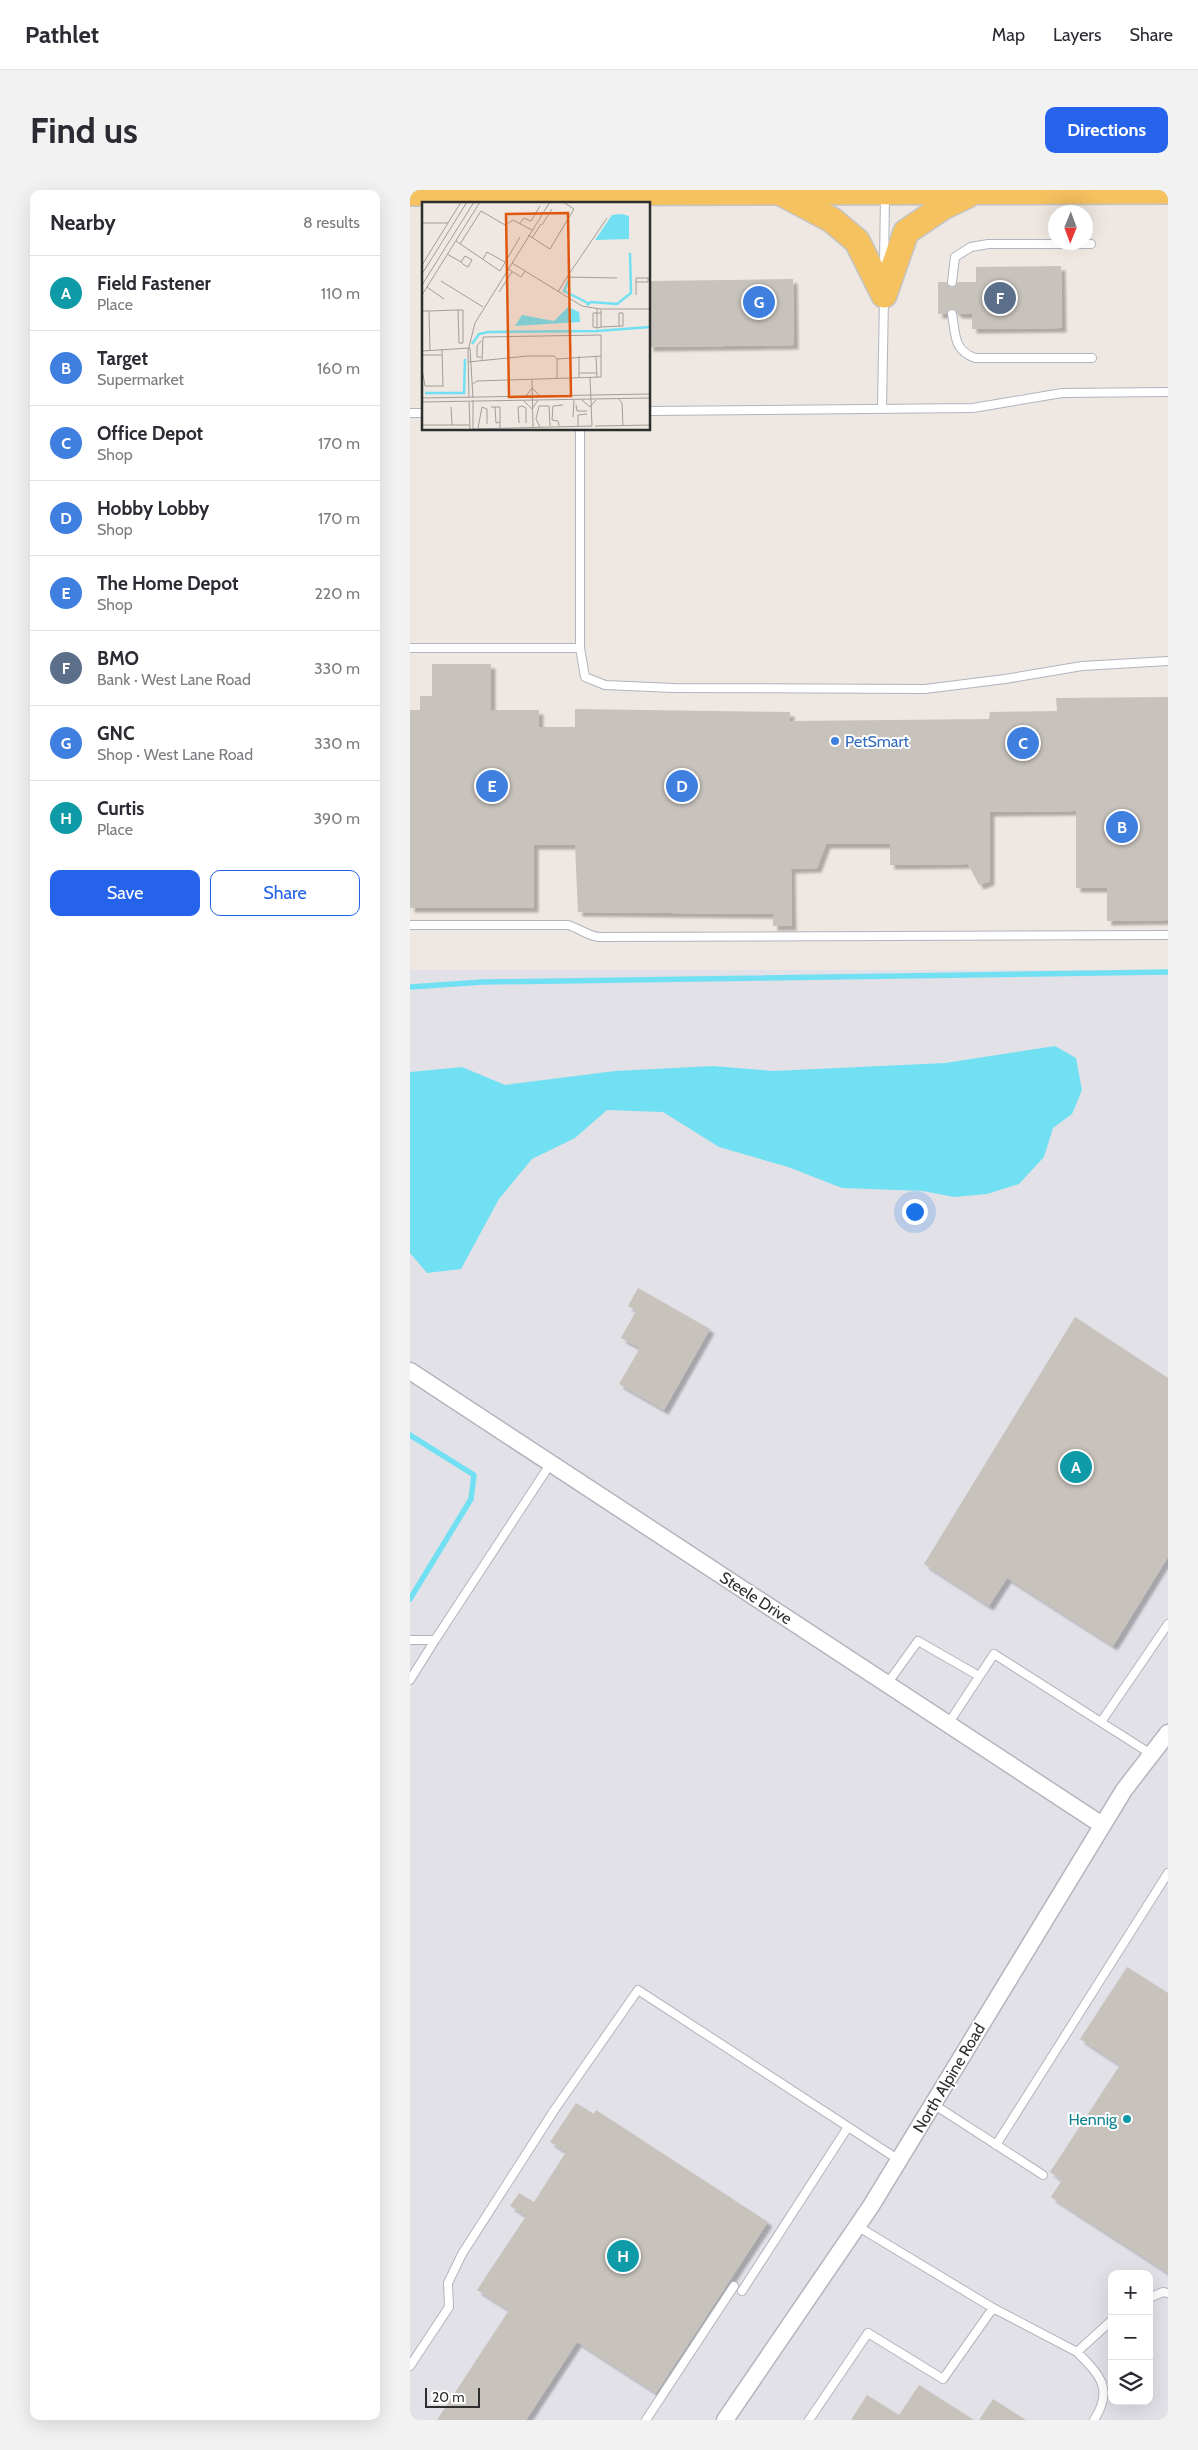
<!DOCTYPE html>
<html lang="en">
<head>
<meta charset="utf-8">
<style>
	:root { --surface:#fff; --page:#f2f2f3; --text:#2b2b33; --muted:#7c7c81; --line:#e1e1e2; --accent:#2563eb }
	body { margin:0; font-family:Cabin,sans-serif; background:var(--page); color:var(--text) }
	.controls { position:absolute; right:15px; bottom:15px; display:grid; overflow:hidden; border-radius:10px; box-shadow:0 5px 20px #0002 }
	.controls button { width:45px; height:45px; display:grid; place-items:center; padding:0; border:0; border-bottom:1px solid var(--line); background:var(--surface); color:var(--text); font:25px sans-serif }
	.compass { position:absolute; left:638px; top:15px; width:45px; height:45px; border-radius:50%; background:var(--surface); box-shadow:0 5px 20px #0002; rotate:181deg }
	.scale { position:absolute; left:15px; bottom:12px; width:55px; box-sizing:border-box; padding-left:5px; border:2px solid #2e2e2e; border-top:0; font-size:14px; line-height:18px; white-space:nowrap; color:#2e2e2e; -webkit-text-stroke:4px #fff; paint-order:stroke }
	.you { position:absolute; left:504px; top:1021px; width:18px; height:18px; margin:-12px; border:4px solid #fff; border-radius:50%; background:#1a73e8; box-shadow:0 0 0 8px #1a73e833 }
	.badge { display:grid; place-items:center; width:32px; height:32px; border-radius:50%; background:var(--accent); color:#fff; font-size:16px; font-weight:700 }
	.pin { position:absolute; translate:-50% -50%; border:2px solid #fff; box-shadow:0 1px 5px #0006 }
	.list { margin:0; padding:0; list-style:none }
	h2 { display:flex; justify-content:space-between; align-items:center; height:65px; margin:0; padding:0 20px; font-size:21px }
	h2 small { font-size:16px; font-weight:400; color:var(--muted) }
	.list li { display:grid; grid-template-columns:32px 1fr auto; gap:15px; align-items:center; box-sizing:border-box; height:75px; padding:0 20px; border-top:1px solid var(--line) }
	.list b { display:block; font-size:19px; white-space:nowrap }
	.list p { margin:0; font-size:16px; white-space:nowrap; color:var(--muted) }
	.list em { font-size:16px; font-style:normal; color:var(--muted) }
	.actions { display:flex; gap:10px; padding:15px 20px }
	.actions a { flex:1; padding:11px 0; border:1px solid var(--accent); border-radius:10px; text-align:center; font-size:18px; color:var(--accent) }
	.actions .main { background:var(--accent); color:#fff }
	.icon { flex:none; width:28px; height:28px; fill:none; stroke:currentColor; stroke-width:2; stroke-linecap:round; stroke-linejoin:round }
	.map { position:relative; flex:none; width:758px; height:2230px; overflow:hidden; border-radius:10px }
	header { display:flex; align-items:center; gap:30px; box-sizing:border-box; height:70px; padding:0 25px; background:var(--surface); border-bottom:1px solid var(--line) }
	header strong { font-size:24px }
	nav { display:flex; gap:28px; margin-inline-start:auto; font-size:18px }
	.intro { display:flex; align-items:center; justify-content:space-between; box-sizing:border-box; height:120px; padding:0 30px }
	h1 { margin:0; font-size:35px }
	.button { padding:12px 22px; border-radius:10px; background:var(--accent); color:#fff; font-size:18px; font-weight:700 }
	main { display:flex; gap:30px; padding:0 30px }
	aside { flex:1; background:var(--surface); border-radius:10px; box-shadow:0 5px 20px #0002 }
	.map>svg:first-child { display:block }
</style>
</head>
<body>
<header>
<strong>Pathlet</strong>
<nav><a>Map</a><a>Layers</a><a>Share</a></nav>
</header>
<div class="intro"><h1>Find us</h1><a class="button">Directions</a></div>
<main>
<aside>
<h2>Nearby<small>8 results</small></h2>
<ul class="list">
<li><span class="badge" style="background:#0f9aa8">A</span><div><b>Field Fastener</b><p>Place</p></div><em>110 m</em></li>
<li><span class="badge" style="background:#3f7fe0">B</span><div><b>Target</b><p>Supermarket</p></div><em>160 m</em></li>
<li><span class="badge" style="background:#3f7fe0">C</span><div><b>Office Depot</b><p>Shop</p></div><em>170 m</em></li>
<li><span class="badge" style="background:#3f7fe0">D</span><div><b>Hobby Lobby</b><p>Shop</p></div><em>170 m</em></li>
<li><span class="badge" style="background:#3f7fe0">E</span><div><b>The Home Depot</b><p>Shop</p></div><em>220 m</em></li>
<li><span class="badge" style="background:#5c6f8a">F</span><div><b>BMO</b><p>Bank · West Lane Road</p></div><em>330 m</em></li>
<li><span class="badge" style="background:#3f7fe0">G</span><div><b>GNC</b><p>Shop · West Lane Road</p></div><em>330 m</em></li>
<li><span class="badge" style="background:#0f9aa8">H</span><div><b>Curtis</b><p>Place</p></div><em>390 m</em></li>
</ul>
<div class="actions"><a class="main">Save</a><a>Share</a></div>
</aside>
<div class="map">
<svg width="758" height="2230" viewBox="0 0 758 2230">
	<defs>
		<filter id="shadow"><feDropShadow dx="4.5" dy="4.5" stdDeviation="1" flood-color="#0004"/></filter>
	</defs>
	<rect width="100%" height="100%" fill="#efe7e1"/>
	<path fill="#e2e1e8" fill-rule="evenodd" d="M0 780H758V2230H0ZM702 2084H739V2211H702Z"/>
	<path fill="#72e0f3" d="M645 856 666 868 672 900 662 924 643 938 634 967 609 994 577 1004 544 1007 513 1001 432 998 378 977 309 957 253 922 197 920 165 948 122 969 89 1009 51 1079 17 1083 0 1063V882L52 877 95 895 205 881 303 876 363 881 535 873Z"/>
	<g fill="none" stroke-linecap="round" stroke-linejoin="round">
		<path stroke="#72e0f3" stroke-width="5.5" d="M0 797 73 792 758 782
			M0 1245 64 1285 61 1309 0 1409"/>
	</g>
	<path fill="#c8c2bc" filter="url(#shadow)" d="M651 76 652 138 562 139V124H548L542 118 536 124H528V92H536L542 98 548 92H566V77Z
		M383 89 384 155 239 157V91Z
		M22 474H81V520H129V537H165V519L380 522V531L579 529 580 522 647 521 646 508 758 507V730L697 731V698H666V621L580 622V691L569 695 558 674 480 675V654H416L407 678 381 679 382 736H363V724L168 722 165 655H124V718H0V520H10V506H22Z
		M228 1098 300 1139 254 1220 209 1194 230 1158 211 1148 226 1121 218 1116Z
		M665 1127 758 1188V1367L703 1456 597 1388 579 1416 514 1374Z
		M717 1777 758 1803V2083L641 2007 652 1990 640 1982 710 1875 670 1849Z
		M166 1913 184 1924 186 1920 358 2032 246 2203 167 2152 116 2230H27L99 2120 67 2100 116 2026 100 2016 109 2003 124 2012 156 1962 140 1952Z
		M509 2195 564 2230H441L457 2205 489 2225Z
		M583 2209 616 2230H569Z"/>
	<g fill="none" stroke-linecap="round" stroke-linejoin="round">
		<g stroke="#b0b5be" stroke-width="10">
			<path id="service" d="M474 76 475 5
				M542 92 545 67 561 57 578 54H681
				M542 124C546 145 543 160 565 168H682
				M472 218 474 107
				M239 221 563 218 652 203 758 202
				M0 223H14
				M170 239V458L175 487 195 495 264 498 515 499 595 489 672 476 758 471
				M0 458H170
				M0 735H158C169 738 177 746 189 747L758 745
				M0 1450H25L141 1273
				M0 1490 25 1450
				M477 1494 508 1451 569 1486
				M691 1532 758 1434
				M538 1534 584 1464 741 1564
				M523 1914 633 1985
				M586 1955 758 1683
				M447 2036 583 2118 667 2162 702 2130
				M332 2101 438 1937
				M739 2108 753 2102 758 2103
				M667 2162C690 2185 704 2199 684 2230
				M0 2176 39 2117 38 2093 52 2064 145 1919 228 1800 489 1970
				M236 2230 324 2096
				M399 2230 458 2143 533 2189 583 2118"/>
		</g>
		<g stroke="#b0b5be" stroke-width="19">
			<path id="minor" d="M0 1181 692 1635
				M315 2230 461 2016 714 1600 758 1543"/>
		</g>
		<g stroke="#c4c4c4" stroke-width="28">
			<path id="primary" d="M0 3 758 1
				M373 4 422 30 447 51 474 105
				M474 105 496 42 533 17 558 5"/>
		</g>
		<use href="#service" stroke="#fff" stroke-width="8"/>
		<use href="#minor" stroke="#fff" stroke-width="16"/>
		<use href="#primary" stroke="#f6c15f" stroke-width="25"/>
	</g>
	<circle fill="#3f7fe0" stroke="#fff" stroke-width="2" cx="425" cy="551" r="5"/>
	<circle fill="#0f9aa8" stroke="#fff" stroke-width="2" cx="717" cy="1929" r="5"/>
	<g text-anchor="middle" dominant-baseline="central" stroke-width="4" stroke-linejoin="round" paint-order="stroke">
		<g font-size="16" fill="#366cbe" stroke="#fff" text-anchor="start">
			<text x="435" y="551">PetSmart</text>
		</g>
		<g font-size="16" fill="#2e2e2e" stroke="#fff">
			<text transform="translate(346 1408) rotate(33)">Steele Drive</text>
			<text transform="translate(539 1888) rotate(-59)">North Alpine Road</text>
		</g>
		<g font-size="16" fill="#0d838f" stroke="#fff" text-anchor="end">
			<text x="707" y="1929">Hennig</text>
		</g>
	</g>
	<g transform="translate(12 12)">
		<rect width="228" height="228" fill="#efe7e1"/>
		<path d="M200 12 207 14V37L173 38 190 13ZM146 105 157 110 158 120 93 124 100 113 132 119Z" fill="#72e0f3"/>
		<path fill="none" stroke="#72e0f3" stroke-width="2.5" d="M147 78 142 89 166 101M165 103 169 100 195 102 209 91 208 51M50 142 57 132 66 130 175 129 228 125M3 191H42L43 157"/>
		<path fill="none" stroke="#a29d99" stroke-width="1" d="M0 21H26M98 21 102 16 109 19 118 4M120 23 130 7M106 33 128 47 152 7 141 0M110 36 119 22M34 39 78 69 98 35M38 42 59 9 83 23 91 18 110 28M25 52 39 60 42 63 46 65 50 58 43 54 39 60M61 57 65 50 83 60M90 61 160 104 178 107H228M0 63 39 0M86 67 99 75 103 69M0 72 45 0M145 75 185 16M19 79 61 105M214 80H226V76M0 83 52 0M5 85 22 97M77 90 90 70M136 90 145 75 195 76M0 93 58 0M214 93V76H228M175 107V126L179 125V108M0 109H7L8 148M7 109 36 108H41V141H37L36 108M179 125 201 124V111H197V124M175 126 171 125V111H179M48 146 51 196M20 147 21 185M0 149 48 146M0 153H20M157 154V175M174 154 175 175M59 155H55V144L59 139M135 157V176M46 160 106 154H132L135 157 179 154M0 167 3 184H21M157 171H175M110 177 111 225M51 182 55 179 179 175V133L61 135 60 158M104 194 110 186 117 193M0 196 228 192M47 196 46 149 53 121 128 0M197 197 200 201 201 224M51 198V227M160 198 168 205 174 198M102 199 110 207 116 198M0 200 228 196M47 200 48 227M154 203 155 209H165M29 205 30 223M69 205H78V226M73 205 74 221 78 220M151 215 152 198M97 221 96 205 100 204 104 206V221M0 223H47M137 224 136 219 130 218 131 204 141 203M156 224V213L165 212M173 224 228 223M118 225 114 217 117 204H127L128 224M56 226 60 205 65 207V222M51 227 170 224 168 175"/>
		<path fill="#df570e" fill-opacity="0.15" stroke="#df570e" stroke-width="2.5" d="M146 11 149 194 87 195 84 12Z"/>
		<rect width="228" height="228" fill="none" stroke="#2e2e2e" stroke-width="2.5"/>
	</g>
</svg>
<div class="controls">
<button>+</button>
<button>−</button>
<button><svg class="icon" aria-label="layers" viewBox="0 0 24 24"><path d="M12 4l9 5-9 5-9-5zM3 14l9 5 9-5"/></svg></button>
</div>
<svg class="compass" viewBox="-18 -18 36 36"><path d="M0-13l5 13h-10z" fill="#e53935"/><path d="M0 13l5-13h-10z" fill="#7c7c81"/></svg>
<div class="scale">20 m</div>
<div class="you"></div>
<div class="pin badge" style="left:666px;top:1277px;background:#0f9aa8">A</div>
<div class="pin badge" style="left:712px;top:637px;background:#3f7fe0">B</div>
<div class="pin badge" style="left:613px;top:553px;background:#3f7fe0">C</div>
<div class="pin badge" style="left:272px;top:596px;background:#3f7fe0">D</div>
<div class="pin badge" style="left:82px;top:596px;background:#3f7fe0">E</div>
<div class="pin badge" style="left:590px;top:108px;background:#5c6f8a">F</div>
<div class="pin badge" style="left:349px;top:112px;background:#3f7fe0">G</div>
<div class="pin badge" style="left:213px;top:2066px;background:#0f9aa8">H</div>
</div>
</main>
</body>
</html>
